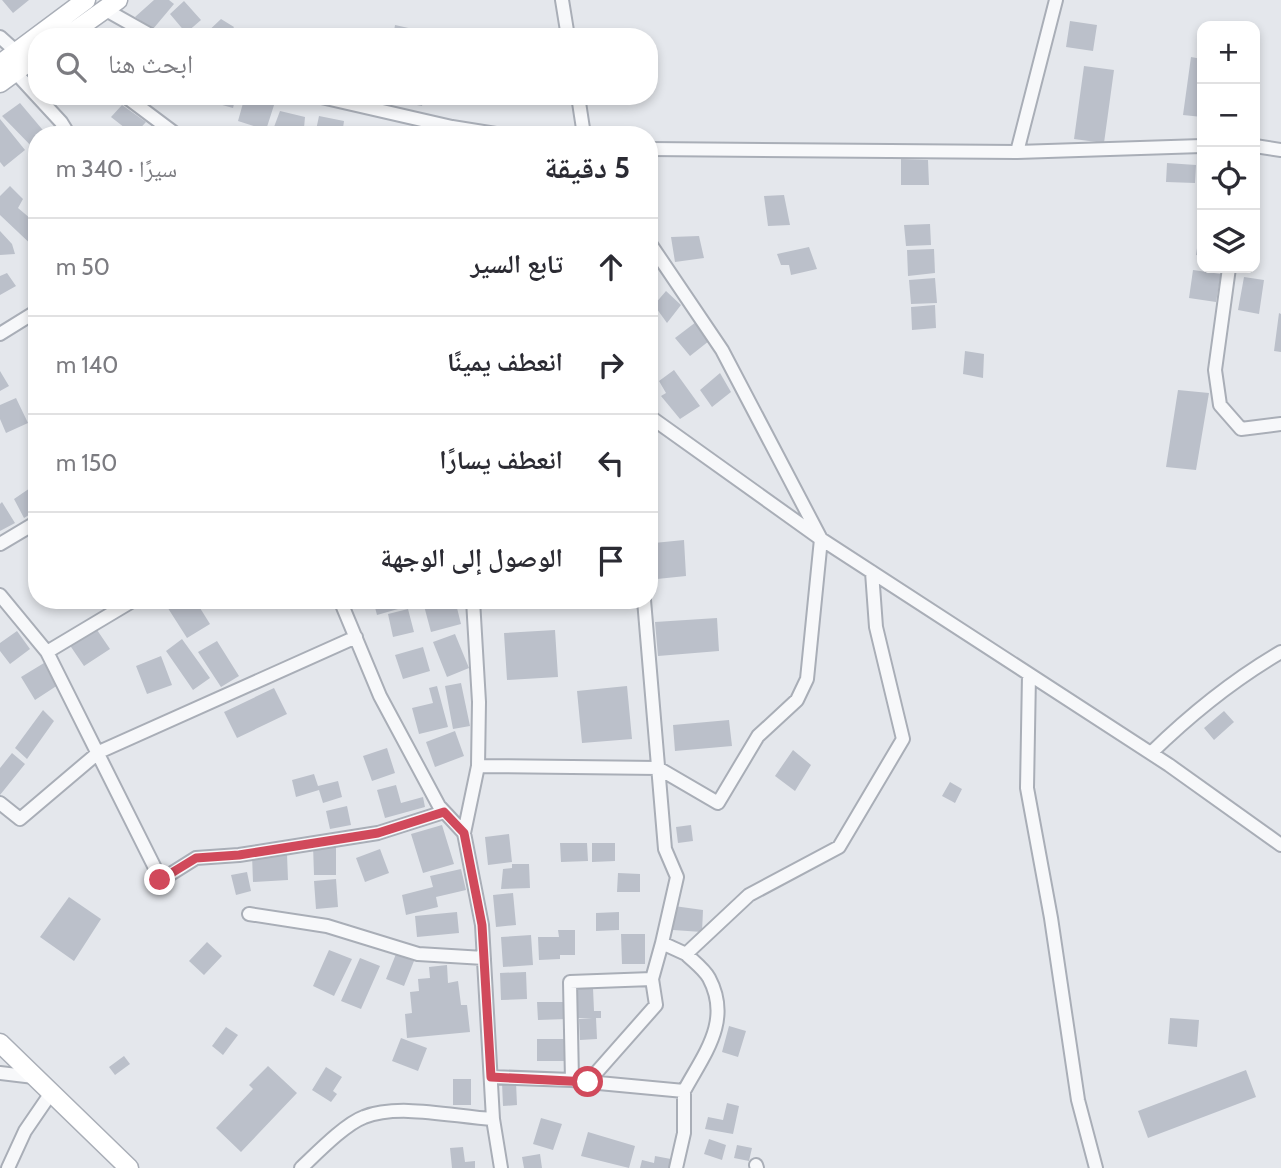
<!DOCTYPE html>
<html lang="ar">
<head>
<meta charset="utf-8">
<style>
	:root { --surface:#fff; --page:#f2f2f3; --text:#2b2b33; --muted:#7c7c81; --line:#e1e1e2 }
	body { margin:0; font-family:Cabin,"Noto Naskh Arabic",sans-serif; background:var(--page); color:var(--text); direction:rtl }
	.controls { position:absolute; right:21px; top:21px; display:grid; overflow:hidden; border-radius:14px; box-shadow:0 4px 10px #0003 }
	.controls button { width:63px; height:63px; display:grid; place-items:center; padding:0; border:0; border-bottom:2px solid var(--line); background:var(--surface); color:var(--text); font:35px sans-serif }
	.stop { position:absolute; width:21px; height:21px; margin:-16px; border:5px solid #d1495b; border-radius:50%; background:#fff }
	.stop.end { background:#d1495b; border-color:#fff; box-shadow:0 2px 7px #0008 }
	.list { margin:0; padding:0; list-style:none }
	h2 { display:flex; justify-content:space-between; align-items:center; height:91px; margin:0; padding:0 28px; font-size:30px }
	h2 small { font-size:23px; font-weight:400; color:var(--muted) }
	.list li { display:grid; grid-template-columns:46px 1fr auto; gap:21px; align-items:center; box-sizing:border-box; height:98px; padding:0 28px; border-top:2px solid var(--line) }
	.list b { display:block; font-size:26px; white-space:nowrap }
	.list em { font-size:23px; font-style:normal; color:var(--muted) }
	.icon { flex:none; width:38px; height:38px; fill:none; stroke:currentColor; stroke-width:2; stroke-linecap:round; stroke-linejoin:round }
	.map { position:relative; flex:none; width:1281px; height:1168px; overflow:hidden; direction:ltr }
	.search { position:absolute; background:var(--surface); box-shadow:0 4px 10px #0003; left:28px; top:28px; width:630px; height:77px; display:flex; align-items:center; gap:18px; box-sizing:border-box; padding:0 24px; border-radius:28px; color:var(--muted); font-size:26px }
	.panel { position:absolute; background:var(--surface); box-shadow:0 4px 10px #0003; left:28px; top:126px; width:630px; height:483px; border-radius:28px; direction:rtl }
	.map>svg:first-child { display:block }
</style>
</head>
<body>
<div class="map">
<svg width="1281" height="1168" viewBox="0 0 1281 1168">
	<rect width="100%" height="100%" fill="#e4e7ec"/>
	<path fill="#bbc0ca" d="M2 0H29L13 13Z
		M154 0H169L174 4 153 29 135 17Z
		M184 1 201 20 186 33 170 14Z
		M221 19 234 27 228 37H202Z
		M1070 21 1097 25 1093 51 1066 47Z
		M395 25 413 29 411 37H393Z
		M1191 57 1202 59V117L1183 115Z
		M1084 66 1114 70 1104 143 1074 139Z
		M210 96H236L233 108 208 101Z
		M245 96H260L275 102 266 130 238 121Z
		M402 96H425L422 106 401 102Z
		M20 103 47 135H37V152L2 116Z
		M122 105 146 122 134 135 111 117Z
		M280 111 305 117 304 128 296 126 295 135H271Z
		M319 116 344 121 342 135H315Z
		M0 119 25 150 4 167 0 162Z
		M404 128 413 130 412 135H401Z
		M901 159 928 160 929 185H901Z
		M1167 163 1196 165 1195 183 1166 182Z
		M10 186 23 199 18 208 37 224V250L0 215V196Z
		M784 195 790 225 768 226 764 196Z
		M1201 220H1202V256L1196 255Z
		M930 224 931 245 906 246 904 225Z
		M0 231 12 244 15 254 0 255Z
		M699 236 704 258 675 262 671 237Z
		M809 247 817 269 791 275 789 265H781L777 254Z
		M934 249 935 273 908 276 907 250Z
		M1193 270 1221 274 1216 302 1189 298Z
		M7 273 16 286 0 295V276Z
		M1244 277 1264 280 1259 314 1238 310Z
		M935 278 937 303 911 304 909 280Z
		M666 291 681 305 667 323 654 305Z
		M935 305 936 328 912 330 911 307Z
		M1279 313 1281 314V352L1274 351Z
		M696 322 709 341 690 356 675 338Z
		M965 351 984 354 983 378 963 374Z
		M674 370 700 406 680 419 661 396 666 393 659 381Z
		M0 371 9 386 0 391Z
		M720 373 731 392 712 407 700 390Z
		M1178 390 1209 393 1196 470 1166 467Z
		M16 398 28 423 6 433 0 419V405Z
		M36 484 37 510 24 518 14 499Z
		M2 502 15 523 0 531V504Z
		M684 540 686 576 657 579 654 543Z
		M166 600H195L210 624 187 638 164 602Z
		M373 600H403L405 607 377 615Z
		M429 600H455L461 624 431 632 423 602Z
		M408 609 414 632 393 637 388 614Z
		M717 618 719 651 658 656 655 622Z
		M95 627 110 649 84 666 69 644Z
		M555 630 558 677 507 680 504 633Z
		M17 631 30 649 10 664 0 651V643Z
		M455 634 469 668 447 677 433 642Z
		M182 639 210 678 193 690 166 651Z
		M217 641 239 676 221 687 198 652Z
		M423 647 430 671 403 679 395 655Z
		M161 656 172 685 147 694 136 666Z
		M44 663 58 685 35 700 21 677Z
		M461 683 470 726 453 729 445 686Z
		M437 686 448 727 419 734 412 708 433 703 429 688Z
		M627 686 632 739 582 743 577 691Z
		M274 688 287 714 237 738 224 712Z
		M43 710 54 721 27 759 15 748Z
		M1224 711 1234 722 1214 740 1204 728Z
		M729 720 732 746 675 751 673 725Z
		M455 731 464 756 435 767 426 742Z
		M387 748 395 773 372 781 363 756Z
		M793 750 811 765 795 791 775 776Z
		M12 753 25 764 0 795V768Z
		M314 774 318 786 338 781 342 797 323 803 319 790 296 797 292 780Z
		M950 782 962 789 955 803 942 796Z
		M396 785 401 803 423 797 425 807 385 818 377 790Z
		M347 806 351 825 330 829 326 811Z
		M442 825 454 864 423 873 411 834Z
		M691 825 693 841 678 843 676 827Z
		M509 834 512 862 488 865 485 837Z
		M560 843H587L588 861 561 862Z
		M592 843H615V861L592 862Z
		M313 845H336V875H314Z
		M380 849 389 873 365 882 356 858Z
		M287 854 288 880 253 882 252 855Z
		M512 864H529L530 888 501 889 503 869 512 868Z
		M461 869 466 890 436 897 438 907 406 915 402 895 433 887 430 876Z
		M247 872 251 891 236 895 231 875Z
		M618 873 640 874V892H617Z
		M336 879 338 907 316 909 314 881Z
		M513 893 516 925 496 927 493 895Z
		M69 897 101 919 74 961 40 937Z
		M674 906 703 910 702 932 673 930Z
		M457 912 459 933 417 937 415 916Z
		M619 912V930L596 931V913Z
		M558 930H575V955H560V959L539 960 538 937H559Z
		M621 934H645V964H622Z
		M531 935 533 965 503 967 501 937Z
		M207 942 222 956 204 975 189 961Z
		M329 950 352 959 334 996 313 986Z
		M396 954 414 961 404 986 386 979Z
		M360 958 380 966 361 1009 341 1001Z
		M447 965 448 983 458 981 461 1005H467L470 1032 407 1038 405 1014 412 1013 410 992 419 991 418 979 430 978 429 967Z
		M526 972 527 999 501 1000 500 973Z
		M593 988 594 1011H601V1018H596L597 1039 580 1040 579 1019 592 1018H576V989Z
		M537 1002H566L567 1019 538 1020Z
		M1170 1018 1199 1020 1197 1047 1168 1044Z
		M729 1026 746 1031 738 1057 722 1052Z
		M226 1027 238 1035 223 1055 212 1046Z
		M401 1038 427 1048 418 1071 392 1061Z
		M537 1039H568V1061H537Z
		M124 1056 130 1064 115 1075 109 1067Z
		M268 1066 297 1093 241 1152 216 1128 253 1089 249 1085Z
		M326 1067 342 1077 333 1091 337 1094 331 1102 312 1090Z
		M1246 1070 1256 1097 1148 1138 1138 1111Z
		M453 1079H471V1105H453Z
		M516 1082 517 1105 503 1106 502 1083Z
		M727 1103 739 1106 733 1134 705 1129 708 1117 723 1120Z
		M541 1118 562 1124 553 1150 533 1144Z
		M588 1132 635 1146 629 1168 581 1156Z
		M709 1139 726 1145 722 1160 704 1154Z
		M737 1145 752 1148 749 1161 734 1158Z
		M463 1147 465 1162 475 1161V1168H452L450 1148Z
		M540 1154 542 1168H524L522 1157Z
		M655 1156 671 1159 669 1168H640L642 1160 654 1163Z"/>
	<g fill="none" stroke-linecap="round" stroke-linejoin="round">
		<g stroke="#a9aeb7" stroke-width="16">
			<path id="street" d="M562 0 568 37
				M106 10 154 37
				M0 37 20 55
				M15 72 37 96
				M37 96 61 122 69 135
				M125 96 177 135
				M317 96 452 127 502 135
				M578 96 584 135
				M1255 146 1281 150
				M649 149 1017 152 1202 146
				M1017 152 1056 0
				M1229 268 1215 370 1220 405 1241 429 1281 424
				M0 334 37 311
				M649 416 821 539 1169 765 1281 845
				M0 544 37 522
				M0 595 47 652 161 880 196 858 239 855 378 833 444 812
				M340 600 380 696 439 806 464 833 482 925 493 1119 501 1168
				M644 600 665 849 677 877 662 943 686 954 749 895 839 847 903 739 876 627 872 572
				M47 652 134 600
				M1029 675 1027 788 1051 918 1078 1100 1096 1168
				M1151 753C1191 714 1233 680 1281 652
				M478 766 658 768 718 803 758 736 797 700 807 679 821 539 722 350 649 242
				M0 803 20 819 99 752 356 637
				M464 833 478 766 479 702 473 600
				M249 914 327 926 418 954 484 958
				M652 979 656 1005 588 1082 572 1080 570 982 652 979 662 943
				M0 1073 34 1077
				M491 1077 572 1080
				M588 1082 684 1091C704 1054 732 1021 709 978 704 969 693 961 686 954
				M756 1165 757 1168
				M8 1168 25 1131 51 1093
				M301 1168C317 1153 345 1124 364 1117 399 1103 455 1117 493 1119
				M676 1168 684 1133V1091"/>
		</g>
		<g stroke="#a9aeb7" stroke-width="21">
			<path id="secondary" d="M66 37 118 0
				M0 64 86 0
				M0 83 37 56
				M0 1043 129 1168"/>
		</g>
		<use href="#street" stroke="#f7f8fa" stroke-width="12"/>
		<use href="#secondary" stroke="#fff" stroke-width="18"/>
	</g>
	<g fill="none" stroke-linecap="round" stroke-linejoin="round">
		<path stroke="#d1495b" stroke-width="9" d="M160 880 196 858 239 855 378 833 444 812 464 833 482 925 491 1077 588 1082"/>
	</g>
</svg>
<div class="controls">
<button>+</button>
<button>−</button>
<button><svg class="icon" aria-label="locate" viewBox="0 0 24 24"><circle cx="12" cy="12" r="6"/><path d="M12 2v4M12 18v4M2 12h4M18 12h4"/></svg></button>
<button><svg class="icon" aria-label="layers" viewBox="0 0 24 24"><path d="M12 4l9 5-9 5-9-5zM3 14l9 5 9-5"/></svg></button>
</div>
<div class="stop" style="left:588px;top:1082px"></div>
<div class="stop end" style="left:160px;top:880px"></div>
<div class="search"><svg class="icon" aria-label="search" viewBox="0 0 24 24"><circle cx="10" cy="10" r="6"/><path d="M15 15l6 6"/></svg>ابحث هنا</div>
<section class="panel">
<h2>5 دقيقة<small>سيرًا · 340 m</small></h2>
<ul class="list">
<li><svg class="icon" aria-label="ahead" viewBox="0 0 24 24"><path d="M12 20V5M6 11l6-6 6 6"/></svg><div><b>تابع السير</b></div><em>50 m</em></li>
<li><svg class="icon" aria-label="right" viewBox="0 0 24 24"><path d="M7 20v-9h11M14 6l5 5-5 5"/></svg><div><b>انعطف يمينًا</b></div><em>140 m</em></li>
<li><svg class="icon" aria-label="left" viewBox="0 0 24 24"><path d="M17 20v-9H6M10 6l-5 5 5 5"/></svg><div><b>انعطف يسارًا</b></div><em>150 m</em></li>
<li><svg class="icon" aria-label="arrive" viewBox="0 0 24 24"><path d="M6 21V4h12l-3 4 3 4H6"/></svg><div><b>الوصول إلى الوجهة</b></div></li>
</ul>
</section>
</div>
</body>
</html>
